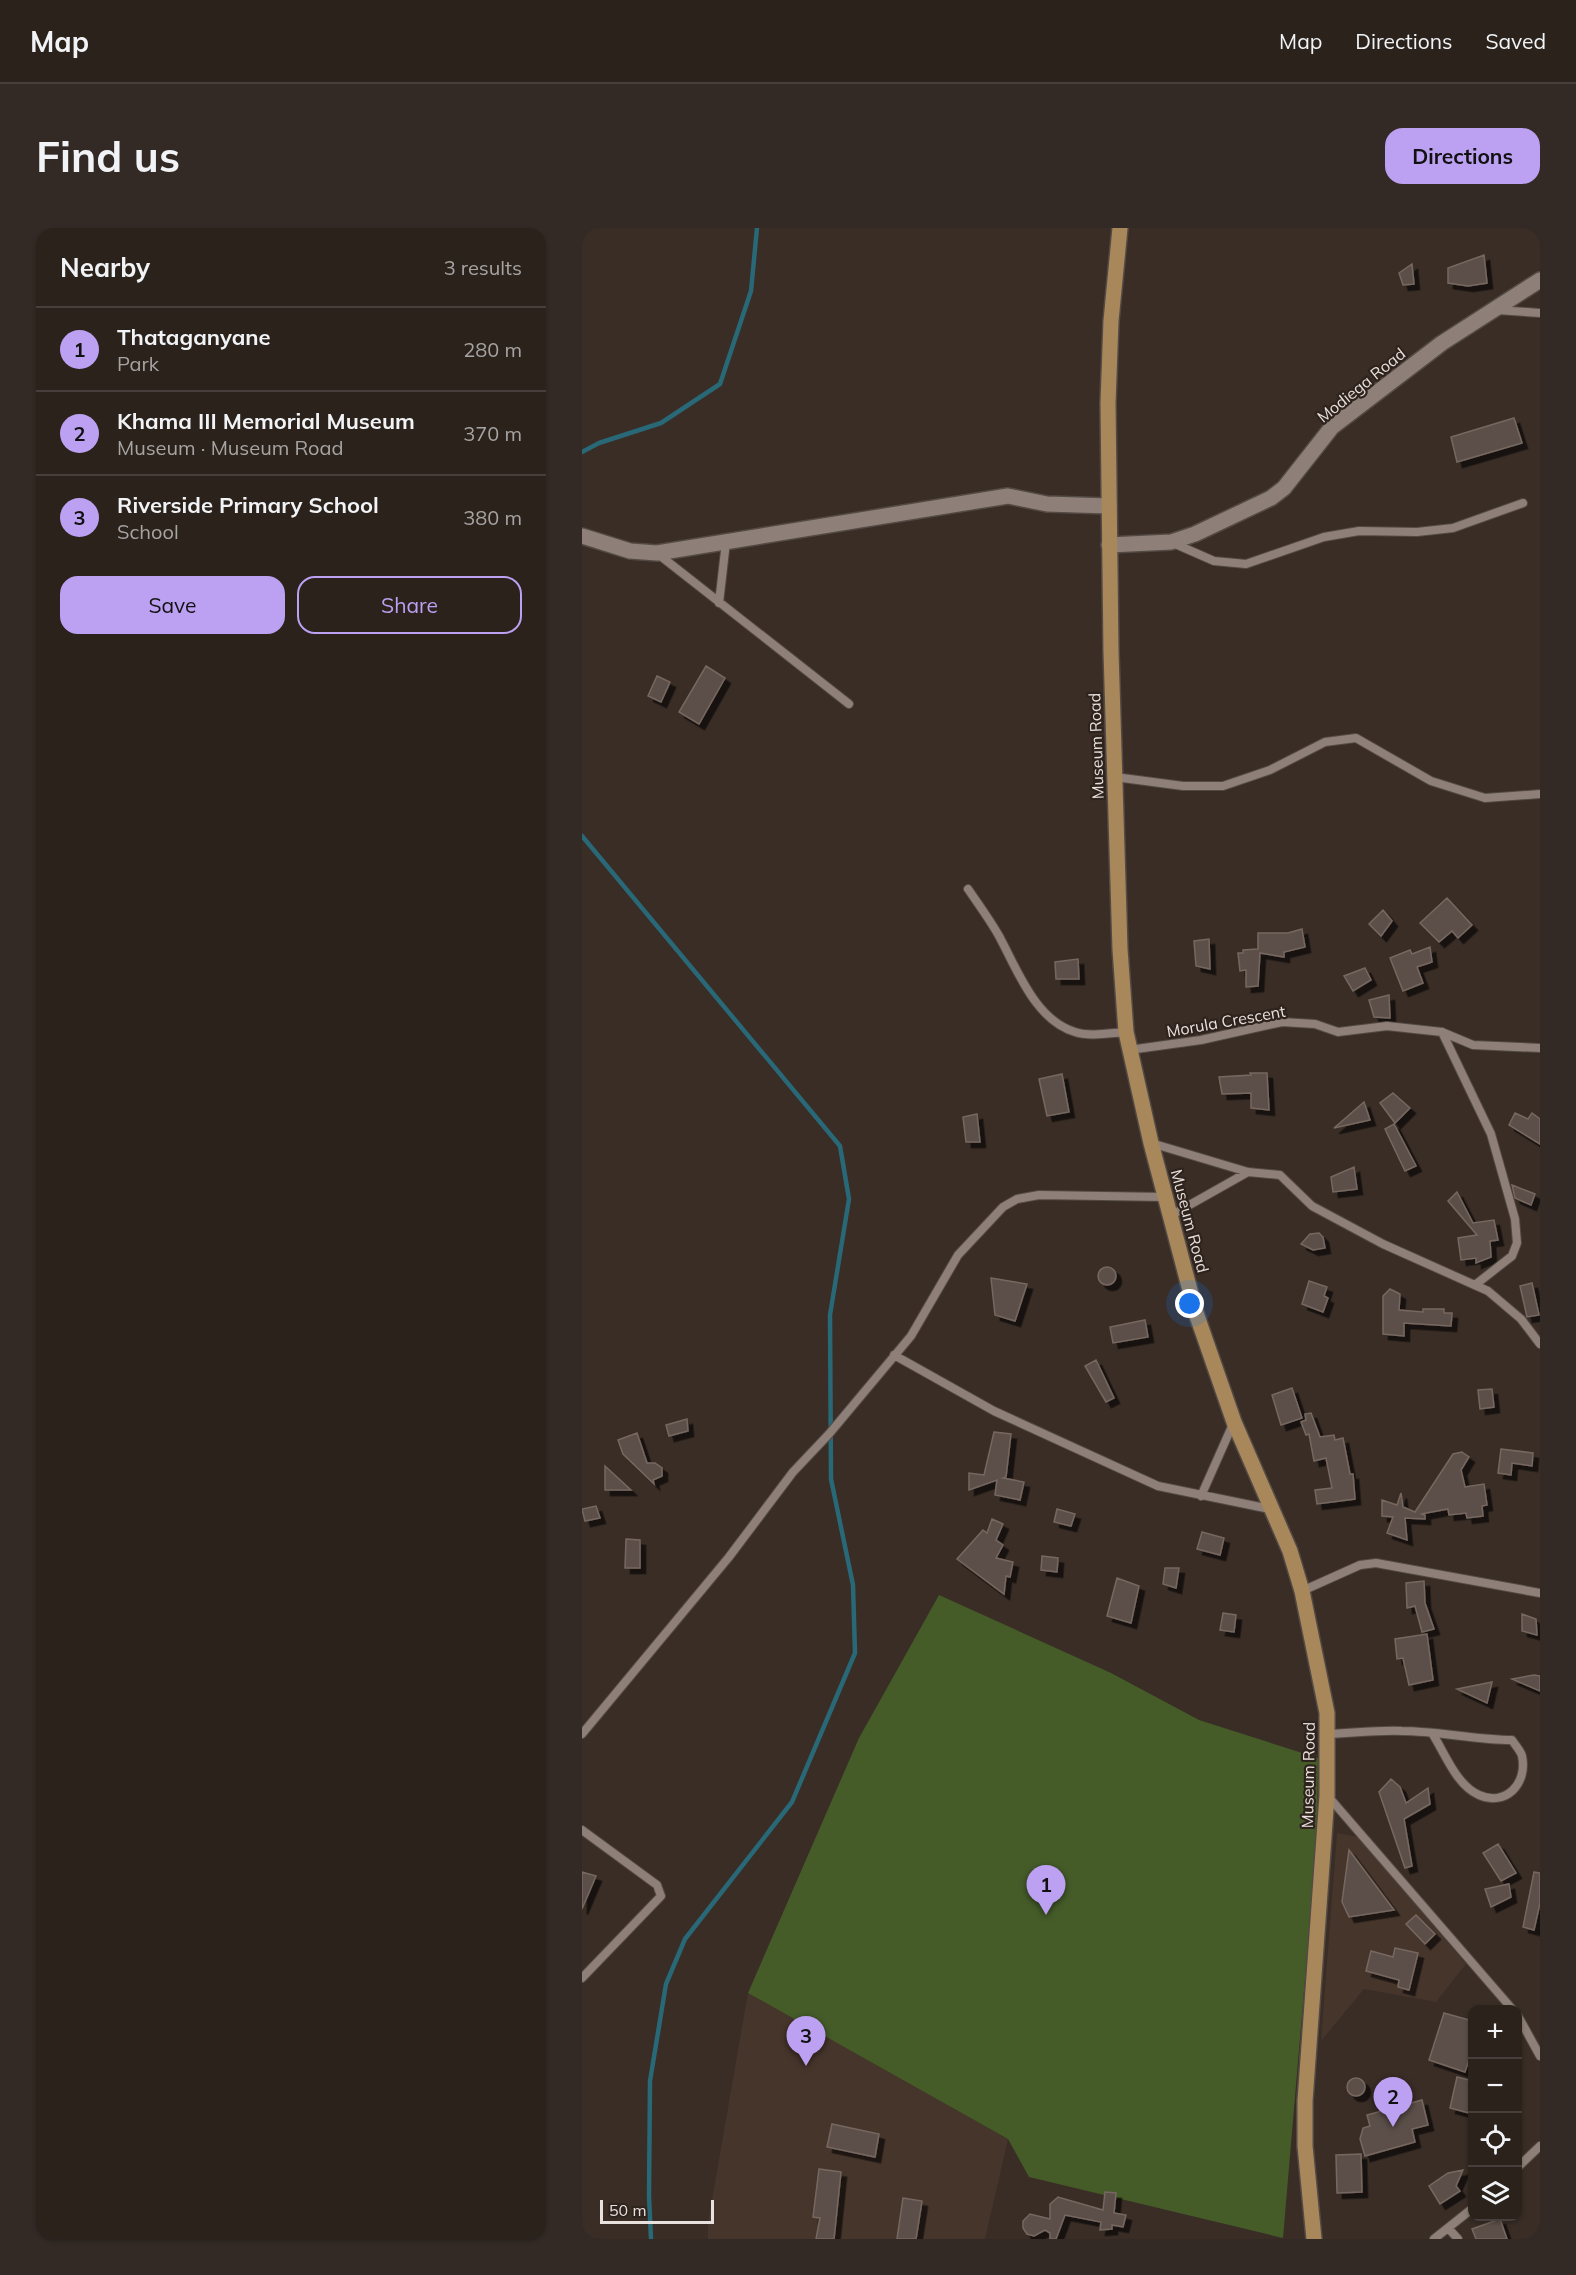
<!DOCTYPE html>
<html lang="en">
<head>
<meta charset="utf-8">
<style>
	:root { --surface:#2b221c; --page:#332a25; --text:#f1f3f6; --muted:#a6a4a3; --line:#473f3b; --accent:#bca0f2 }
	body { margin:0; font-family:Mulish,sans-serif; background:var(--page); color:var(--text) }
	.controls { position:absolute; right:18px; bottom:18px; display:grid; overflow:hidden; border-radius:12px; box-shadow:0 2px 4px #0004 }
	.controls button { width:54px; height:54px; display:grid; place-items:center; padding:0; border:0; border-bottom:2px solid var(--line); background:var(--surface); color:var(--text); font:30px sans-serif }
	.scale { position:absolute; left:18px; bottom:15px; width:114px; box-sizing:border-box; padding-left:6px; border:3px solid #e9e1dd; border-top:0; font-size:16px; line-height:21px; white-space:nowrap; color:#e9e1dd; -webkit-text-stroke:4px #2f231d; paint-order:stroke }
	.you { position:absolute; left:608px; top:1076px; width:21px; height:21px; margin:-15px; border:4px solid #fff; border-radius:50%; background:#1a73e8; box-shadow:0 0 0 9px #1a73e833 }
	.badge { display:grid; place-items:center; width:39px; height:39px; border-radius:50%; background:var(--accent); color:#111; font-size:20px; font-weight:700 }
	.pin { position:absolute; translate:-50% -50px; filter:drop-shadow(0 2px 3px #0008) }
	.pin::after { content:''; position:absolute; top:32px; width:21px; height:18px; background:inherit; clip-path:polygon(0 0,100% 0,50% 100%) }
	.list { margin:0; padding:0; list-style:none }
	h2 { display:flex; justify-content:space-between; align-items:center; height:78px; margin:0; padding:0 24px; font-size:26px }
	h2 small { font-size:20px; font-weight:400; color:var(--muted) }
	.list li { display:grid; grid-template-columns:39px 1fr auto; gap:18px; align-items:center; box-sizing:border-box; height:84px; padding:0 24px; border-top:2px solid var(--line) }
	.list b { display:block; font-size:22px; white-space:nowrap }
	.list p { margin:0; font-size:20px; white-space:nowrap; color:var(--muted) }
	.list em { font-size:20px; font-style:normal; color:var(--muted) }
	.actions { display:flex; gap:12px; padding:18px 24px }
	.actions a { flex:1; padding:14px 0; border:2px solid var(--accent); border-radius:18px; text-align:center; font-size:21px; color:var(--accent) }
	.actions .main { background:var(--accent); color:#111 }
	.icon { flex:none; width:33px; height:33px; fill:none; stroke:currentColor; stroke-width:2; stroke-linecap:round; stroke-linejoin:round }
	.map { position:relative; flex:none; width:958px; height:2011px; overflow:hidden; border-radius:18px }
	header { display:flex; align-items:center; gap:36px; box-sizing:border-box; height:84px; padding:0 30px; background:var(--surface); border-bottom:2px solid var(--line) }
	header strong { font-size:28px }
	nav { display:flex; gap:33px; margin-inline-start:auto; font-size:21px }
	.intro { display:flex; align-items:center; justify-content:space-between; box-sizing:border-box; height:144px; padding:0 36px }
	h1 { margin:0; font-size:42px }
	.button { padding:15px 27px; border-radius:18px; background:var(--accent); color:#111; font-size:21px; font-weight:700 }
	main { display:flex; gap:36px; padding:0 36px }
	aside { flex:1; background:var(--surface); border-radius:18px; box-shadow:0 2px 4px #0004 }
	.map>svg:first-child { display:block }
</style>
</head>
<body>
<header>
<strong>Map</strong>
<nav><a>Map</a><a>Directions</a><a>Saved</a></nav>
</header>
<div class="intro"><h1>Find us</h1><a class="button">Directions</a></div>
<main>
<aside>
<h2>Nearby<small>3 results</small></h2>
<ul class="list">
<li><span class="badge">1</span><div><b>Thataganyane</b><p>Park</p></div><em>280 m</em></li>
<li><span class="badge">2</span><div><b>Khama III Memorial Museum</b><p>Museum · Museum Road</p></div><em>370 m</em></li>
<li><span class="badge">3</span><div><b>Riverside Primary School</b><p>School</p></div><em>380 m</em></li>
</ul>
<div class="actions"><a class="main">Save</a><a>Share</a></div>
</aside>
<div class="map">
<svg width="958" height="2011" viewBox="0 0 958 2011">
	<defs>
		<filter id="shadow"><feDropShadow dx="5.5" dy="5.5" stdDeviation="0" flood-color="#0009"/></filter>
	</defs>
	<rect width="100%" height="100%" fill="#392d26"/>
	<path fill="#46352b" d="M755 1605 776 1609 884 1736 854 1774 782 1761 739 1813Z
		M166 1765 426 1911 403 2011H126V1995Z"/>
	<path fill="#455c29" d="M357 1367 529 1445 617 1492 736 1530 735 1610 701 2010 447 1949 426 1911 166 1765 277 1510Z"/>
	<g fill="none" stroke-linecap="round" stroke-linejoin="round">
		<path stroke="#296877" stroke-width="4.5" d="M0 224 17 215 79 195 138 156 169 63 175 0
			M0 608 258 918 267 971 248 1087 249 1251 271 1357 273 1425 210 1574 103 1711 84 1756 68 1853 67 1968 69 2011"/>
	</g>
	<path fill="#5c4f48" stroke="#766860" stroke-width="1.5" filter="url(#shadow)" d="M902 27 905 55 886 58 866 55V40Z
		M830 36 832 56 821 57 817 45Z
		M932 190 940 215 875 234 869 209Z
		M124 438 143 450 117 496 97 484Z
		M75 448 88 454 79 474 66 468Z
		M865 670 890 697 876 710 870 703 857 714 838 695Z
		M801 682 810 693 799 708 787 696Z
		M720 701 723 719 702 724V729L678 725 676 758 664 759V742L658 743 656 725H661V722L676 721V705H706Z
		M627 711 628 741 614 738 612 713Z
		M848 719 850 734 835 739 841 755 821 763 808 730 828 722 830 726Z
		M496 731 497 751H474L473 734Z
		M783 740 789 752 771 763 762 748Z
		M807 767 808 790 792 789 787 772Z
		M668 845H685L687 882 669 880V865L640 866 637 849 669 847Z
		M480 846 487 884 465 888 457 851Z
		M811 865 828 880 813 895 798 875Z
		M782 874 788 892 752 900Z
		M933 885 946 891 950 885 958 891V916L927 897Z
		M395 886 398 914H384L381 889Z
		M812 896 834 938 823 943 803 901Z
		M772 939 775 961 751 964 749 949Z
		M930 957 953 966 949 977 933 970Z
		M875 964 891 995 912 992 916 1012 908 1013 909 1029 894 1035V1030L879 1032 876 1010 895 1007 866 973Z
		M737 1005 741 1009 743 1020 731 1022 719 1016 728 1006Z
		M516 1048a9 9 0 1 1 18 0a9 9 0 1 1-18 0Z
		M409 1050 445 1056 433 1093 413 1087Z
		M727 1053 745 1059 742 1068 746 1070 741 1084 720 1076Z
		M950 1055 957 1087 945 1089 938 1058Z
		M808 1061 818 1066 817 1082 841 1084V1081H862V1085H870L869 1098 822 1095V1108L801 1106V1068Z
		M563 1092 566 1109 531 1115 528 1099Z
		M514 1132 532 1170 524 1174 503 1138Z
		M710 1160 720 1190 699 1197 690 1167Z
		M910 1161 912 1179 898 1181 896 1162Z
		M729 1185 738 1209 752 1207 753 1212 761 1210 768 1246H771L773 1271 735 1276 733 1262 750 1260 744 1230 732 1233 727 1206 724 1207 719 1194 724 1192 723 1186Z
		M105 1191 106 1203 87 1208 84 1197Z
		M412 1204 429 1206 424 1249 421 1250 442 1254 438 1272 413 1267 415 1252 387 1262V1245L402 1247Z
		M55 1205 65 1235H73L80 1240V1248L71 1252 72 1256 41 1226 36 1212Z
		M919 1221 951 1225 950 1238 930 1235 929 1247 916 1245Z
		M880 1224 887 1229 879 1242 883 1259 902 1256 905 1277 900 1278 901 1288 885 1290 884 1285 867 1287 866 1281 839 1286 843 1287V1291L823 1290 825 1312 805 1305 811 1289 800 1288V1272L815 1277 819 1265 821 1279 833 1284 871 1226Z
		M23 1238 49 1262H23Z
		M14 1278 18 1290 3 1293 0 1281Z
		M475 1281 493 1286 489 1298 472 1294Z
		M410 1291 421 1296 414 1312 421 1317 414 1330 431 1334 428 1349 424 1348 422 1366 375 1331 401 1302 405 1305Z
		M620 1304 642 1310 638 1327 615 1321Z
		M44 1311 58 1312V1340H43Z
		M460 1328 476 1330 475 1344 459 1342Z
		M583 1340H597L594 1360 581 1356Z
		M535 1350 557 1358 549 1395 525 1388Z
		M842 1353 843 1375 852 1401 840 1404 833 1378 825 1380 824 1355Z
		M641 1385 654 1387 652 1404 638 1402Z
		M940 1386 954 1391 955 1407 940 1403Z
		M845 1406 851 1452 827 1457 821 1430 815 1431 813 1411Z
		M952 1447 958 1448V1463L930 1451Z
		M910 1454 905 1475 875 1461Z
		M809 1551 818 1559 824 1575 846 1560 848 1576 822 1591 830 1638 823 1640 797 1564Z
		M916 1616 934 1645 919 1653 901 1625Z
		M767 1622 812 1682 767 1689 760 1674Z
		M0 1644 14 1648 0 1681Z
		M952 1644 958 1645V1675L952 1702 941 1699Z
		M927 1656 929 1669 909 1679 903 1661Z
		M834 1687 853 1706 843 1716 824 1696Z
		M813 1720 836 1725 827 1762 816 1759 817 1752 784 1743 789 1723 811 1729Z
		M862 1785 891 1793V1819L883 1844 847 1832Z
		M875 1849 891 1853 887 1885 868 1880Z
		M765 1859a9 9 0 1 1 18 0a9 9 0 1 1-18 0Z
		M840 1872 846 1897 830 1901 833 1914 783 1928 778 1911 781 1900 788 1898 785 1887Z
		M250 1896 297 1906 293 1929 245 1919Z
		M779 1926 780 1964 755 1965 754 1927Z
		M237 1941 259 1944 252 2011H234L238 1990 231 1989Z
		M881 1942 874 1958 878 1963 858 1976 847 1958 866 1945Z
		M523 1964 534 1965 532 1985 544 1987 541 1999 530 1997V2001L518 2002 519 1994 483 1987 474 2011H468V2005L463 2002 452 2008 445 2006 441 2000V1993L448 1986 468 1991V1976L476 1969 521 1982Z
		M321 1970 340 1973 334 2011H315Z
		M918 1991 925 2011H894L890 2001Z"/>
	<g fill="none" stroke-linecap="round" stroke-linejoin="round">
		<g stroke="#544a45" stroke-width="10">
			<path id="lane" d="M915 82 958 85
				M591 315 632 333 664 336 742 309 777 303 835 304 871 300 941 275
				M76 326 267 476
				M137 375 144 314
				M533 549 601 558H641L688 542 743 514 774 510 849 553 903 570 958 566
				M386 661C397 677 408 692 417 708 435 741 453 792 493 804 508 809 528 805 544 804
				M860 804 909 906 933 991 935 1015 930 1028 893 1057
				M547 822 619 812 700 794 733 796 756 804 805 798 860 804 891 817 958 820
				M569 915 666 944 698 947 730 978 801 1016 906 1063 939 1091 958 1116
				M588 988 666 944
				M312 1127 412 1183 576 1258 688 1281
				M619 1268 651 1196
				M720 1363 778 1337 794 1335 958 1365
				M0 1506 147 1329 211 1244 247 1206 329 1108 376 1027 421 979 435 971 457 967 583 969
				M746 1506C771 1505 796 1502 820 1503 857 1503 893 1512 930 1512 933 1517 939 1523 940 1528 946 1556 923 1579 897 1567 874 1557 863 1525 850 1505
				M745 1567 931 1782
				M0 1602 75 1657 79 1668 0 1750
				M936 1788 958 1828
				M936 1939 958 1918
				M867 2001 876 2011
				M852 2011 891 1980"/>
		</g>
		<g stroke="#544a45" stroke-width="18">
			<path id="street" d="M0 308 48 323 75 325 426 268 465 276 527 278
				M527 317 589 314 613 306 689 270 702 260 750 199 860 115 958 52"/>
		</g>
		<g stroke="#544a45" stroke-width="18">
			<path id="secondary" d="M538 0 529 93 526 175 529 423 538 721 544 804 569 915 614 1085 652 1194 708 1323 720 1363 745 1485V1567L723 1873V1918L732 2011"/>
		</g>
		<use href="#lane" stroke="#8e8078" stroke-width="8"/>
		<use href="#street" stroke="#8e8078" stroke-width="15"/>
		<use href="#secondary" stroke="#a8885a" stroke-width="15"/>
	</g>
	<g text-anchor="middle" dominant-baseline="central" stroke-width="4.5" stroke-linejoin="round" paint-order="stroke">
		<g font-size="16" fill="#e9e1dd" stroke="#2f231d">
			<text transform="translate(779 157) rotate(-39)">Modiega Road</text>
			<text transform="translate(514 518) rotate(-92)">Museum Road</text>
			<text transform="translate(644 793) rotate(-10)">Morula Crescent</text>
			<text transform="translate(608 993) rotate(75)">Museum Road</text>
			<text transform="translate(726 1547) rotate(-89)">Museum Road</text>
		</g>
	</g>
</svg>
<div class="controls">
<button>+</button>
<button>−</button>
<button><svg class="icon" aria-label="locate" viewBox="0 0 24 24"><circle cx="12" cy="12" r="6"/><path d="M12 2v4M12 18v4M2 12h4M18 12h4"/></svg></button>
<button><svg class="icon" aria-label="layers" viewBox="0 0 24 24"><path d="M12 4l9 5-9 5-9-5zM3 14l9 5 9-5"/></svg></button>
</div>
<div class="scale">50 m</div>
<div class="you"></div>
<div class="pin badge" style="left:464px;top:1687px">1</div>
<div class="pin badge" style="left:811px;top:1899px">2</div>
<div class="pin badge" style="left:224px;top:1838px">3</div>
</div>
</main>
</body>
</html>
